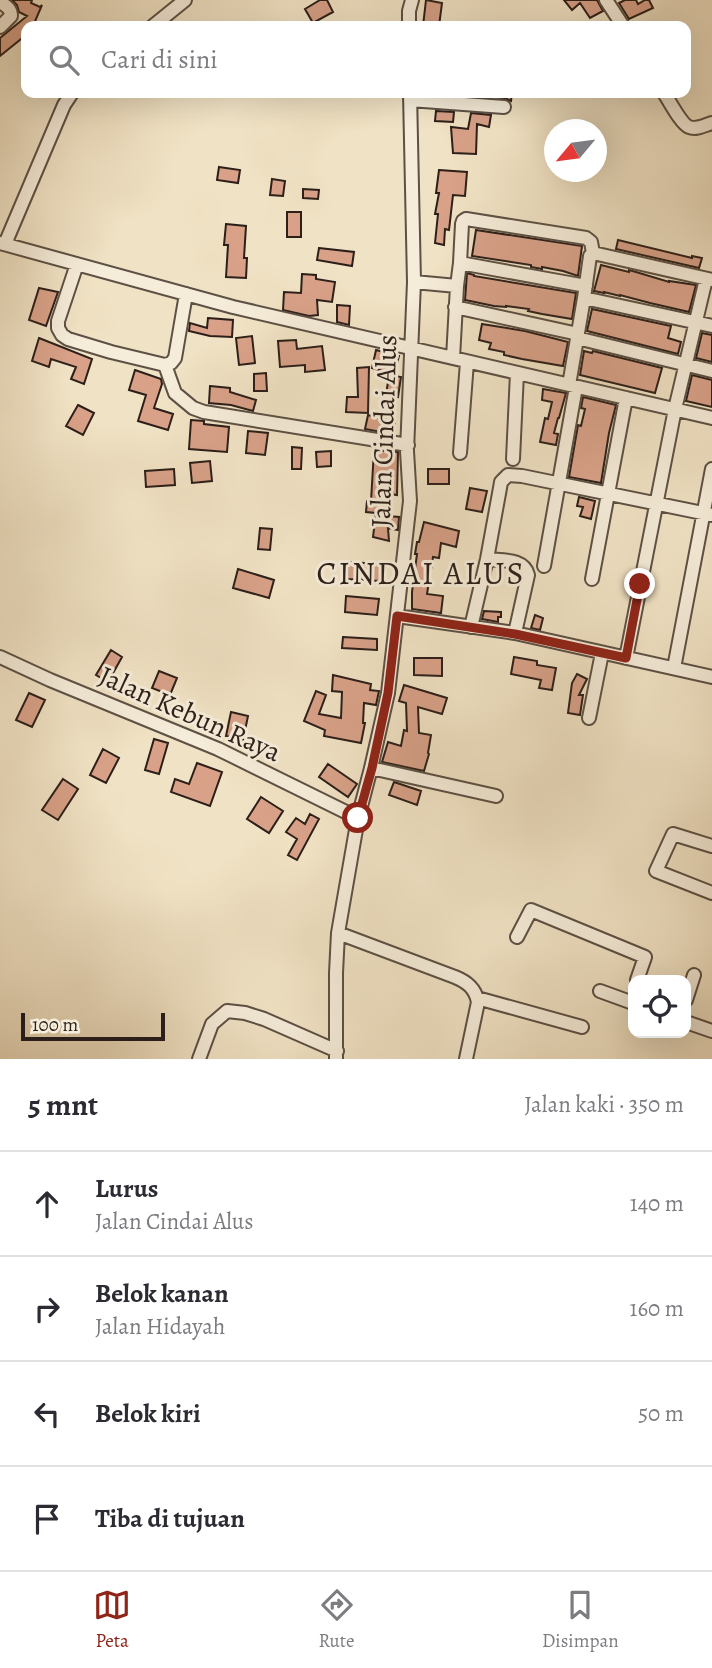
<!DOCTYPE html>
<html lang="id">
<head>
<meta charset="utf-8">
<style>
	:root { --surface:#fff; --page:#f2f2f3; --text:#2b2b33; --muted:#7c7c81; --line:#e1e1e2; --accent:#8f2418 }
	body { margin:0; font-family:Alegreya,serif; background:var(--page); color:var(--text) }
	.controls { position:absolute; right:21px; bottom:21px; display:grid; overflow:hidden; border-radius:14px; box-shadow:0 7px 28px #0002 }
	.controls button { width:63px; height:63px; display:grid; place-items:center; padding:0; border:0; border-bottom:2px solid var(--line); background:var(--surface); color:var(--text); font:35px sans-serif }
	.compass { position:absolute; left:544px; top:119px; width:63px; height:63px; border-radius:50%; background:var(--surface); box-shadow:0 7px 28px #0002; rotate:241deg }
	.scale { position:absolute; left:21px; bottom:18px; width:144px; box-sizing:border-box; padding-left:7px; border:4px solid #2c1f19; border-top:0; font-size:19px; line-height:24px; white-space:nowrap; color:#2c1f19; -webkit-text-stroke:5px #f5ecd9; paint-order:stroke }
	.stop { position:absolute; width:21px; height:21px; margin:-16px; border:5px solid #8f2418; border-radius:50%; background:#fff }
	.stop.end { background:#8f2418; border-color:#fff; box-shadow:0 2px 7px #0008 }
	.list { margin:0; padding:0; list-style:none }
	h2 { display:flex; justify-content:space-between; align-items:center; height:91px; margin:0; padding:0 28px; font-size:30px }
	h2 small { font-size:23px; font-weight:400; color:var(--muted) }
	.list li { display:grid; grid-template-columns:46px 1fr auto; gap:21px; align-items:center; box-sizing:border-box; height:105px; padding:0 28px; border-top:2px solid var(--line) }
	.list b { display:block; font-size:26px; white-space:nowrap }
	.list p { margin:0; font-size:23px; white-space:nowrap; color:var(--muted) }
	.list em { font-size:23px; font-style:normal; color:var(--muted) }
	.icon { flex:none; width:38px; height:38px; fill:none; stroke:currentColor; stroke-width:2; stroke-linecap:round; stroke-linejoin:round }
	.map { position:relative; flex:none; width:712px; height:1059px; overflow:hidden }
	.search { position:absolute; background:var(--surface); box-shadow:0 7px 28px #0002; left:21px; right:21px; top:21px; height:77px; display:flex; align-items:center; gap:18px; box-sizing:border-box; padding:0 24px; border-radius:14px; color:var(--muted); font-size:26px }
	.sheet { height:511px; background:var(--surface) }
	nav { display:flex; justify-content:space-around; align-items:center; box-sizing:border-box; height:98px; border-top:2px solid var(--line); background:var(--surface); font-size:19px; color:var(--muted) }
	nav a { display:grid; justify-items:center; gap:4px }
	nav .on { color:var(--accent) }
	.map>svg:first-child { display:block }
</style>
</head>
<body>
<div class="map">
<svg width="712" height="1059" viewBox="0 0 712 1059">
	<rect width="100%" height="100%" fill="#f0e2c4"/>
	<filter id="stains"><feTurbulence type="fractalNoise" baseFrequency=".00286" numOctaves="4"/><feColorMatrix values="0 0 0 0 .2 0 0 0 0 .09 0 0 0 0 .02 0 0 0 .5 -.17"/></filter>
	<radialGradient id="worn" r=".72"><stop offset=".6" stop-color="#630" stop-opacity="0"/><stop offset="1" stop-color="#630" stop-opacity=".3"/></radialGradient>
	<path fill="#d8a188" stroke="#2c1f19" stroke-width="2" d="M12 0H32L31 3 40 7 42 5 33 26H26V35L0 56V38L27 16 19 12 17 5Z
		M320 0H327L333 12 313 23 305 9Z
		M426 0 442 3 439 26H423Z
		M564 0H597L603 11 590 18 580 3 572 10Z
		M625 0H636L638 4 645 0H649L653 8 629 19 619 3Z
		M474 93H512L511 101 505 98 474 96Z
		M436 111 454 112 453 122 435 121Z
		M471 113 491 115 489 127 477 124 476 154 453 153 451 127 468 129Z
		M219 167 240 170 238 183 217 180Z
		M439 170 467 172 465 196 453 195 449 230 445 229 444 245 435 243 438 214H435L439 193H436Z
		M272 179 285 181 283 196 270 195Z
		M303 189 319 190 318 199 303 198Z
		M287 212H301V237H287Z
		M226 224 246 226 244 258H247L246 278 226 277 228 245H224Z
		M476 230 582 246 578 276 563 271 542 267V269L531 267V265L472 256Z
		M618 240 692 258V256L702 258 699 268 616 249Z
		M319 248 354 252 352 266 317 260Z
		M601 265 629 272V270L636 272 669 282V281L696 285 689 312 650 303 620 295V296L604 292V293L594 291Z
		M467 273 474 275V276L576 293 572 319 542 314 528 311 529 309 506 306V307L494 306 465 300Z
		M302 274 316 275V279L335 282 332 302 317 300 318 315 309 316 283 310 284 292 301 293Z
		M39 288 58 292 46 326 29 320Z
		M337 305 350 306 349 325 337 322Z
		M592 309 671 326 668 338 681 342 678 354 587 331Z
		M208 318 233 320 232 337 210 336 189 331 190 323 207 328Z
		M482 324 525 331 568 342 563 366 522 359 504 355V352L489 349 491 343 479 340Z
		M702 333 712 335V362L696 358Z
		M252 336 255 363 239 365 236 338Z
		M39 338 92 359 84 384 71 379 76 367 51 359 49 367 32 361Z
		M296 340 297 349 322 346 325 370 305 372V365L280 367 278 341Z
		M376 350 399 356 394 374 372 368Z
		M584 351 592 353 593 351 662 368 655 393 580 375Z
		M369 367 368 413 346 412 347 397H358L357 368Z
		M135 370 161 379 162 384 154 408 173 414 168 430 138 421 146 395 129 390Z
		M266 373 267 391H254V374Z
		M389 375 401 377 398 397 386 395Z
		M692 375 712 380V407L686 401Z
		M210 386 230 388V392L256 400 253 411 231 405 209 403Z
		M543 389 566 393 559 418H558L554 433 558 434 556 445 540 442 545 418 548 419 552 402 542 400Z
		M583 397 616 405 609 433 601 483 569 477 578 425 581 426 585 409 581 408Z
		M78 405 94 413 83 435 66 426Z
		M368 415 395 422 392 434 365 429Z
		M191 420 204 421V424L229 427 227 452 189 449Z
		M248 431 268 433 265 455 246 453Z
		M292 447 302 448 301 469H292Z
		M374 450 398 452 397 495 389 494 388 516 399 517 398 530 388 528 389 541 373 537 376 513 366 512 367 501H371Z
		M331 451V466L317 467 316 452Z
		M210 461 212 481 192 483 190 463Z
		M174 469 175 485 146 487 145 471Z
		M428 469H449V484H428Z
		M470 488 487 491 482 512 466 509Z
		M579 497 595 501 591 519 580 516 583 507 577 506Z
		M424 522 459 531 456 547 441 543 439 558 433 557 427 594 443 596 441 613 412 609V592L417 554H415L417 542H419Z
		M260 528 272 529 270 550 258 549Z
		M348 562 381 564 380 581 347 579Z
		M238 569 274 580 269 598 233 588Z
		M346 596 379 599 377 615 345 612Z
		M484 611 501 612V617H498V622L482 619Z
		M535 615 543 618 540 630 531 628Z
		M343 637 377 639V650L342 648Z
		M111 650 122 657 108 682 96 675Z
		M514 657 537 661V665L556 668 552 690 539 688 541 680 511 674Z
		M414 658H442V676L414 675Z
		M159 671 177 678 170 695 152 688Z
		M577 674 587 679 579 695H583L580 715 568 713 572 683Z
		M333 675 371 684 370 690 379 691 376 705 364 703 363 723H365L361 743 324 736 325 730 304 721 316 691 326 695 319 714 341 718 342 692 332 691Z
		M404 685 447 698 442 714 418 707 419 733 431 735 428 753 429 754 424 771 382 762 388 742 401 746 404 730 407 731 406 703 399 701Z
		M29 693 45 700 32 727 16 720Z
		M231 712 248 716 243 740 226 736Z
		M154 739 168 743 159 774 145 770Z
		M103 749 119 758 106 783 90 775Z
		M197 763 222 772 210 806 171 792 175 779 189 784Z
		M328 764 357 784 348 797 319 777Z
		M63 779 78 789 58 820 42 810Z
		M394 782 421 791 417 805 389 795Z
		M261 797 283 811 269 833 247 819Z
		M310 814 319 819 297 860 288 855 297 839 286 832 296 818 305 824Z"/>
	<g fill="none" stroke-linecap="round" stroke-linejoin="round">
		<g stroke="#5d5044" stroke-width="16">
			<path id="minor" d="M606 0 623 26
				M0 2C6 6 11 8 11 16L0 27
				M153 26 185 0
				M409 26V11L412 0
				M664 93C669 100 681 124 689 127 696 130 705 125 712 123
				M410 100 504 107
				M0 243 233 307 712 418
				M5 244 64 105 72 93
				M460 263 462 224 463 221 466 219 586 238 591 242 593 253
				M77 264 58 321V328L62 335 68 339 111 352 165 365 171 363 175 358 186 294
				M414 282 457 286 460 263 586 286
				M584 298 712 326
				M455 307 578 334
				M577 338 712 371
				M453 358 457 286
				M165 365 175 393 193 408 204 412 408 445
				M569 385 584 298 590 256 593 253 712 280
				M460 453 467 362
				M513 459 517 373
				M487 559C502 561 524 558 528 575L515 633
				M544 566 576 387
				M592 579 626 398
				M397 616 515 633 712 677
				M471 627 487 559 500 488 501 482 508 475 522 476 712 515
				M0 657 50 680 218 749 358 818
				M626 658 675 409 706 279
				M674 668 712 469
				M589 718 602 653
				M371 768 496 796
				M712 846 673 834 656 871 712 893
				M338 933 455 977C467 982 475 988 478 1002L466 1059
				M517 937 531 910 645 957 637 980
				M600 991 633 1003
				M477 998 582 1027
				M686 1000 694 975
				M686 1022 712 1031
				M199 1059 212 1024 227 1011 245 1013 264 1019 337 1051
				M336 1059V973L338 933 358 818 371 768 388 693 410 501 407 451 414 282 410 93"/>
		</g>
		<use href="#minor" stroke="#f5ecd9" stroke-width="12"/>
	</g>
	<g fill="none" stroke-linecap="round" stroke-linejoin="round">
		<path stroke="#8f2418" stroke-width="9" d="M358 818 372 768 388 693 397 616 515 634 626 658 640 584"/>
	</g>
	<g text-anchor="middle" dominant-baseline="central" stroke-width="6" stroke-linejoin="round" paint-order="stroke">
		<g font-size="28" fill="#2c1f19" stroke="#f5ecd9">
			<text transform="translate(384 431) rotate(-88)">Jalan Cindai Alus</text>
			<text transform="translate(190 714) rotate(24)">Jalan Kebun Raya</text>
		</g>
		<g font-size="32" letter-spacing="2" fill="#2c1f19" stroke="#f5ecd9">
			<text x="421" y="573">CINDAI ALUS</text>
		</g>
	</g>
	<rect width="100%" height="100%" filter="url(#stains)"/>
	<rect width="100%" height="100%" fill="url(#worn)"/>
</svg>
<div class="controls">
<button><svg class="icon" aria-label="locate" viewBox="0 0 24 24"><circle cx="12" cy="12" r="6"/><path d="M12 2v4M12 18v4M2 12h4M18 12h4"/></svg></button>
</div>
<svg class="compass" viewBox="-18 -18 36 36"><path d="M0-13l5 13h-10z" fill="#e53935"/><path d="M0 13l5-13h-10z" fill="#7c7c81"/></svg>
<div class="scale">100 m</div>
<div class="stop" style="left:358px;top:818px"></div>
<div class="stop end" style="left:640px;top:584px"></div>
<div class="search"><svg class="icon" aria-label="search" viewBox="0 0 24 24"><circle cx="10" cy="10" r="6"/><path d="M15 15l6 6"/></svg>Cari di sini</div>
</div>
<section class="sheet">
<h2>5 mnt<small>Jalan kaki · 350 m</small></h2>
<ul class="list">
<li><svg class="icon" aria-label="ahead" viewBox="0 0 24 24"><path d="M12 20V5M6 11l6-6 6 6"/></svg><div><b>Lurus</b><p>Jalan Cindai Alus</p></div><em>140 m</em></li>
<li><svg class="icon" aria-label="right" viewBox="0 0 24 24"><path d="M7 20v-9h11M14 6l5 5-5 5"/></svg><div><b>Belok kanan</b><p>Jalan Hidayah</p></div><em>160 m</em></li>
<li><svg class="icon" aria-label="left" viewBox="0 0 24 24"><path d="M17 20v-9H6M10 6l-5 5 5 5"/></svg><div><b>Belok kiri</b></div><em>50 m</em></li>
<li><svg class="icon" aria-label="arrive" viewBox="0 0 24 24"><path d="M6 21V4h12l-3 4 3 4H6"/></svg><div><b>Tiba di tujuan</b></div></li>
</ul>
</section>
<nav>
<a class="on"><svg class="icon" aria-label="map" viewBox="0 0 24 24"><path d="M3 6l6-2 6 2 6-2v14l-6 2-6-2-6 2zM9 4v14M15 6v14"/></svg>Peta</a>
<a><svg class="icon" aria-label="directions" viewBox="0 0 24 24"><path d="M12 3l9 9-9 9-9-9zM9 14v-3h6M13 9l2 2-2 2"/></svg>Rute</a>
<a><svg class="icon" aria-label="saved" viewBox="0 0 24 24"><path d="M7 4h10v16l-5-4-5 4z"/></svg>Disimpan</a>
</nav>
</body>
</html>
